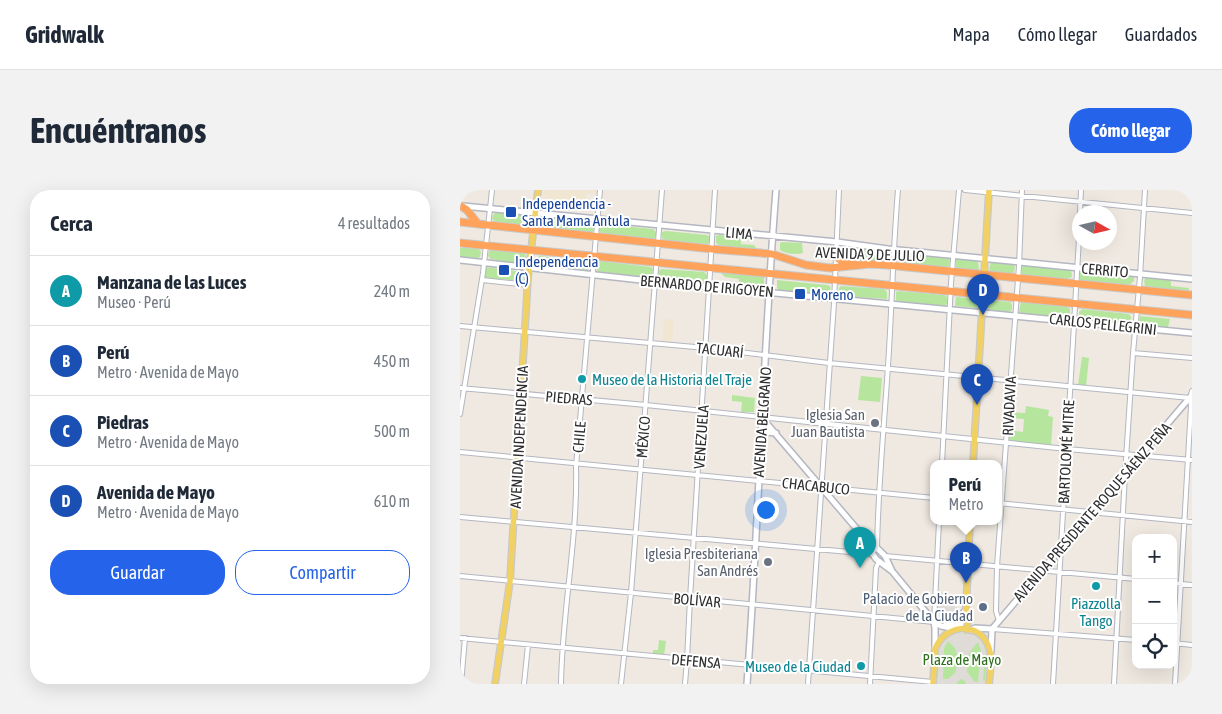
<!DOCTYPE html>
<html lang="es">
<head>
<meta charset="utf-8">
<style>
	:root { --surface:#fff; --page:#f2f2f3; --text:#1f2937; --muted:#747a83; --line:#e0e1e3; --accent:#2563eb }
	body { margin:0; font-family:"Asap Condensed",sans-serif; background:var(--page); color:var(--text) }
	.controls { position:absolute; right:15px; bottom:15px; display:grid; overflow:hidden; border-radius:10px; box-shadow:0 5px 20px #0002 }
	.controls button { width:45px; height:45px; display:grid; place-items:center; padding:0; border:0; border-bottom:1px solid var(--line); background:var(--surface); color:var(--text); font:25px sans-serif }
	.compass { position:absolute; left:612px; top:15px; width:45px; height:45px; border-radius:50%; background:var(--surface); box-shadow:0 5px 20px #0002; rotate:98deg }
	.you { position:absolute; left:305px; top:319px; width:18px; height:18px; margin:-12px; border:4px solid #fff; border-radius:50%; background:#1a73e8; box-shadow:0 0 0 8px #1a73e833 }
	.badge { display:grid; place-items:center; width:32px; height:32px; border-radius:50%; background:var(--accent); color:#fff; font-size:16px; font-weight:700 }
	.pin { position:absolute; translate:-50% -41px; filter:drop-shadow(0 1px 2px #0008) }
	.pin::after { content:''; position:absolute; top:26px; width:18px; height:15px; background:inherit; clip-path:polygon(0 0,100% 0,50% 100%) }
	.popup { position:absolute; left:470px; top:270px; width:72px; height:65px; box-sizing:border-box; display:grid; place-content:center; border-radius:10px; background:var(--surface); filter:drop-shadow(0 1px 4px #0005); font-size:16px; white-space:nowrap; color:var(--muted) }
	.popup b { font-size:19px; color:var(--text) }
	.popup::after { content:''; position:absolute; left:50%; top:100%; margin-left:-10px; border:10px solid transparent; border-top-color:var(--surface) }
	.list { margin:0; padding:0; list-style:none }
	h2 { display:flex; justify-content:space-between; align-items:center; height:65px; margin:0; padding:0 20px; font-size:21px }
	h2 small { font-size:16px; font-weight:400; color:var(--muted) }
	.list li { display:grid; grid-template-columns:32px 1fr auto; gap:15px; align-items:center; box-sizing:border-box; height:70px; padding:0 20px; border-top:1px solid var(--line) }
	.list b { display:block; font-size:19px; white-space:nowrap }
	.list p { margin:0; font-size:16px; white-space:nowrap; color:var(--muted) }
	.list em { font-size:16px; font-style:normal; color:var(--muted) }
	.actions { display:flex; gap:10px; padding:15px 20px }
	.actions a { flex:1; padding:11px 0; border:1px solid var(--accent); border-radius:20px; text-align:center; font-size:18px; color:var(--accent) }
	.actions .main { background:var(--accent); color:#fff }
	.icon { flex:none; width:28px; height:28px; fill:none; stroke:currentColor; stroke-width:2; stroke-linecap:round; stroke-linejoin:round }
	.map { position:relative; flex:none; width:732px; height:494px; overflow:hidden; border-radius:20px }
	header { display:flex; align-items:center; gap:30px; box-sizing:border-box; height:70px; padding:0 25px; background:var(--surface); border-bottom:1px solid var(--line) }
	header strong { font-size:24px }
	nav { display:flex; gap:28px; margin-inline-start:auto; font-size:18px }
	.intro { display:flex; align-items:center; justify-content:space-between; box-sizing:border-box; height:120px; padding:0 30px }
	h1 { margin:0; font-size:35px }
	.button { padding:12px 22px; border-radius:20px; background:var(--accent); color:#fff; font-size:18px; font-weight:700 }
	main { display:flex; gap:30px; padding:0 30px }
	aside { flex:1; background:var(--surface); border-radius:20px; box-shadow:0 5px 20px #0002 }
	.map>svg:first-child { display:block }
</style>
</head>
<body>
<header>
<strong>Gridwalk</strong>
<nav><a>Mapa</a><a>Cómo llegar</a><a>Guardados</a></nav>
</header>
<div class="intro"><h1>Encuéntranos</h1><a class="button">Cómo llegar</a></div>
<main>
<aside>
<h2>Cerca<small>4 resultados</small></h2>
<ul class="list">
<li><span class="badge" style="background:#0f9aa8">A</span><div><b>Manzana de las Luces</b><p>Museo · Perú</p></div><em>240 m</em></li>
<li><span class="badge" style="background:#1a4fb4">B</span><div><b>Perú</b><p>Metro · Avenida de Mayo</p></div><em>450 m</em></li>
<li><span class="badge" style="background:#1a4fb4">C</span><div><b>Piedras</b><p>Metro · Avenida de Mayo</p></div><em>500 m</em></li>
<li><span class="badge" style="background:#1a4fb4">D</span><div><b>Avenida de Mayo</b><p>Metro · Avenida de Mayo</p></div><em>610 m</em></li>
</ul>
<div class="actions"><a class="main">Guardar</a><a>Compartir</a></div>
</aside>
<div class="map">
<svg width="732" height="494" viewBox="0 0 732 494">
	<rect width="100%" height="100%" fill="#efe9e1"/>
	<path fill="#f0e6d1" d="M83 0H137V4L127 3 125 21 86 18 87 8 82 7Z
		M204 129 214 130 212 154 202 153Z"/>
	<path fill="#b6e59e" d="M36 22 67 25 71 29 70 34 67 36 36 32 32 29 33 25Z
		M86 28 131 32 134 35 133 41 130 43 84 39 81 36 82 30Z
		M143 34 193 39 196 42V47L192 49 143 44 139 41 140 36Z
		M206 41 247 45 250 47V52L247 54 205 50 202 48V42Z
		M259 45 293 47 294 49 293 51 281 50V54L294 55 297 59 259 55 256 53V46Z
		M323 52 342 53 343 63C336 65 326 64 320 60V53Z
		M383 56 426 61 429 63V70L424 72 387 70 380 67Z
		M0 58H18L21 62 20 67 18 68 0 67Z
		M32 60 64 63 66 66 65 72 61 74 31 69 28 66 29 61Z
		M440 63 488 67 490 70 489 76 486 78 441 74 438 72V64Z
		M79 66 128 71 131 73 128 80 79 76 76 73Z
		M498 68 518 71 519 79 517 81 496 78V70Z
		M139 71 191 77 193 79 192 86 188 87 139 82 136 79Z
		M531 72 552 74 555 76 554 82 553 84 531 82 529 79Z
		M565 75 611 79 612 87 606 89 562 85V77Z
		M25 77 64 82 63 91 25 88Z
		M202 79 244 82 248 86 247 90 243 93 202 89 198 86 199 80Z
		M620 82 670 86 674 87V91L669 95 619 90Z
		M261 83 302 86 304 87V96L301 98 261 95 267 91 279 93V89L265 87Z
		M686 87 711 90V96L729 98V99L728 101 685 96 684 91Z
		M317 90 367 95 370 96 371 102 367 105 319 100 317 98Z
		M381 96 424 99 427 102V109L380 106 378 104 379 98Z
		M439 101 484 105 487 107V114L484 116 438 112 436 110V102Z
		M496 107 516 109 518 112 517 118 495 116Z
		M528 110 550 112 552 115V120C546 124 531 122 527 117Z
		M561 112 607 117 610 119V125L605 128 561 123 559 121Z
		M622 119 669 124 671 127V132L668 134 620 129 619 122Z
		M680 126 710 129 708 137 705 138 681 135 679 132Z
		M622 167 629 168 626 196 618 195Z
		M401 186 422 188 420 212 398 210Z
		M272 205 295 208 294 222H281L282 212 272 211Z
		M566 216 589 220 588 226 593 227 591 255 550 252 548 250 549 240 563 242 564 229 550 228V222L565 223Z
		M495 443C531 443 527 467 525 494H476L477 459Z
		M199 450 206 451 204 466 193 465V460H198Z"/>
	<path fill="#dfdcd8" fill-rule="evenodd" d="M478 402 488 403V417L491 416V406H496L495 417 498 418V423L477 421Z
		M495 443 513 444 518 447 525 455 527 463V466H525L523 490 525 491V494H506L504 490 501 489 496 494H476V487H478L479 462H477L479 454 490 444ZM488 451 495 458 497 465 496 482 488 489H483L484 458ZM518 452 521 460 518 492H515L507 482 508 466 512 459Z"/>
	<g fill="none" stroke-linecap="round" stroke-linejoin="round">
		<g stroke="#b4b7c1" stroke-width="6">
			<path id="street" d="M505 0 732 23
				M620 22 621 0
				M22 90 68 95
				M0 136 246 158 369 173 730 208
				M673 163 732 168
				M0 198 186 215 607 259 732 270
				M0 224 23 83 32 0
				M0 262 474 308
				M482 274 491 93 499 0
				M538 313 732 332
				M0 327 412 364
				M417 359C418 298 424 237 428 176 432 117 433 58 438 0
				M425 366 676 389
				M0 386 474 432 479 332
				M713 393 732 395
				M539 431 536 421 537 376 559 76 562 0
				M532 439 676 450
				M0 448 473 492
				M713 453 732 455
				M1 494 5 448
				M64 494 68 455
				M101 494C102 421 118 349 116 276L140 0
				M161 494 171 403 202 0
				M225 494 227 470 230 409 255 0
				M348 494 374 113 379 0
				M410 494 416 378 419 371
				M593 494 620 31
				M654 494 665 284 673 163 680 87 685 0
				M715 494 731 216 730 208 732 201"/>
		</g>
		<g stroke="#b4b7c1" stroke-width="8">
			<path id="secondary" d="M3 16 377 52 428 59 732 89
				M0 70 190 91 732 143
				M302 228 414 359 412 363 416 369 432 381
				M301 246 307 242 316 243
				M414 359H418L425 366 432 381 474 432 481 436 497 439
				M474 432 475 438V458
				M486 434 498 435 501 434 503 423 506 420
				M532 439 732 205
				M511 440 515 438 532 439
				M531 461 532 439
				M287 494C299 329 303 164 316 0"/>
		</g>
		<g stroke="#c9c9c9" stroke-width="8">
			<path id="primary" d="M513 274 529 0
				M507 440 508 427 506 420 510 332
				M35 494 50 391 68 87 78 0
				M473 494 475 459C484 435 517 430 528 455 533 467 530 482 529 494"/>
		</g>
		<g stroke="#c9c9c9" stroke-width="9">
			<path id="highway" d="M1 16 7 20 18 34
				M0 32 252 59 312 64 346 75 370 78 410 74 427 75 732 105
				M0 53 732 125
				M376 67 382 71 395 74"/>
		</g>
		<use href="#street" stroke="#fff" stroke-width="4"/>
		<use href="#secondary" stroke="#fff" stroke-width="5"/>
		<use href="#primary" stroke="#f2d163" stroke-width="5.5"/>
		<use href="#highway" stroke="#ffa35c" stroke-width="7"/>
	</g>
	<g fill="#1a4fb4" stroke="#fff" stroke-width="2">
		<rect x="45" y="16" width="12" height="12" rx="2.5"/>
		<rect x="38" y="74" width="12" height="12" rx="2.5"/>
		<rect x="334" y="98" width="12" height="12" rx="2.5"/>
	</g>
	<g fill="#0f9aa8" stroke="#fff" stroke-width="2">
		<circle cx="122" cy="189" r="5"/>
		<circle cx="636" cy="396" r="5"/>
		<circle cx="401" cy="476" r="5"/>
	</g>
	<g fill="#6b7280" stroke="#fff" stroke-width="2">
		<circle cx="415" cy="233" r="5"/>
		<circle cx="308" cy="372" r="5"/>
	</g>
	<circle fill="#5c6f8a" stroke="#fff" stroke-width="2" cx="523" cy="417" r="5"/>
	<g text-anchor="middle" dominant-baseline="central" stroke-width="4" stroke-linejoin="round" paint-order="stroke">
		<g font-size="15" fill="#164399" stroke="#fff" text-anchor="start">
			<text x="62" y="13">Independencia -<tspan x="62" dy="17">Santa Mama Antula</tspan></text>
			<text x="55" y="71">Independencia<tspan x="55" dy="17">(C)</tspan></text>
			<text x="351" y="104">Moreno</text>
		</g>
		<g font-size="15" fill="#2e2e2e" stroke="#fff">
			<text transform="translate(279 43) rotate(5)">LIMA</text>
			<text transform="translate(410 64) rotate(2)">AVENIDA 9 DE JULIO</text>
			<text transform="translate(645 80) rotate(5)">CERRITO</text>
			<text transform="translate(247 96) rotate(5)">BERNARDO DE IRIGOYEN</text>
			<text transform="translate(643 134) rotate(6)">CARLOS PELLEGRINI</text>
			<text transform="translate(260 160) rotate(6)">TACUARÍ</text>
			<text transform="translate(109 208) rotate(5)">PIEDRAS</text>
			<text transform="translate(549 216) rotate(-87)">RIVADAVIA</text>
			<text transform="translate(302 232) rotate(-86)">AVENIDA BELGRANO</text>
			<text transform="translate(59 247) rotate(-87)">AVENIDA INDEPENDENCIA</text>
			<text transform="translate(119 247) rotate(-85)">CHILE</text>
			<text transform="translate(183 247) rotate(-85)">MÉXICO</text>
			<text transform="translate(241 247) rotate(-86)">VENEZUELA</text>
			<text transform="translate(606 262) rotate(-87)">BARTOLOMÉ MITRE</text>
			<text transform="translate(356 296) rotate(6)">CHACABUCO</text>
			<text transform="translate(632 322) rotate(-49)">AVENIDA PRESIDENTE ROQUE SÁENZ PEÑA</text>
			<text transform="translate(237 410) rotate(5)">BOLÍVAR</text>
			<text transform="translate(236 471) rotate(5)">DEFENSA</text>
		</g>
		<g font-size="15" fill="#0d838f" stroke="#fff" text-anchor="start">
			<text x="132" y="189">Museo de la Historia del Traje</text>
			<text x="636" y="413" text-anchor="middle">Piazzolla<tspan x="636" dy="17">Tango</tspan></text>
			<text x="391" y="476" text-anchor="end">Museo de la Ciudad</text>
		</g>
		<g font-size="15" fill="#5b616d" stroke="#fff" text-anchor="end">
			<text x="405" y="224">Iglesia San<tspan x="405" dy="17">Juan Bautista</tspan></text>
			<text x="298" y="363">Iglesia Presbiteriana<tspan x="298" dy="17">San Andrés</tspan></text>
		</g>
		<g font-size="15" fill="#4e5e75" stroke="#fff" text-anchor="end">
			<text x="513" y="408">Palacio de Gobierno<tspan x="513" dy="17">de la Ciudad</tspan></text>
		</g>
		<g font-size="15" fill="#2c6e1b" stroke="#fff">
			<text x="502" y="469">Plaza de Mayo</text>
		</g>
	</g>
</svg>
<div class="controls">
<button>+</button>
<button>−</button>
<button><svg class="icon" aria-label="locate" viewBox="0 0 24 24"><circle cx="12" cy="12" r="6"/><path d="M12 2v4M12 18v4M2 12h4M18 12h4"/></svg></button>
</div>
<svg class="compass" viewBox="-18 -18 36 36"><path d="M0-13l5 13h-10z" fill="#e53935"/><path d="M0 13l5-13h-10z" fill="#747a83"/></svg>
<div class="you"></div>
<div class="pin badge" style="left:400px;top:378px;background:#0f9aa8">A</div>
<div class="pin badge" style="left:506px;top:393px;background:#1a4fb4">B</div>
<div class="popup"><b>Perú</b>Metro</div>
<div class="pin badge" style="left:517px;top:215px;background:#1a4fb4">C</div>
<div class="pin badge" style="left:523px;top:125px;background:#1a4fb4">D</div>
</div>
</main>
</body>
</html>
